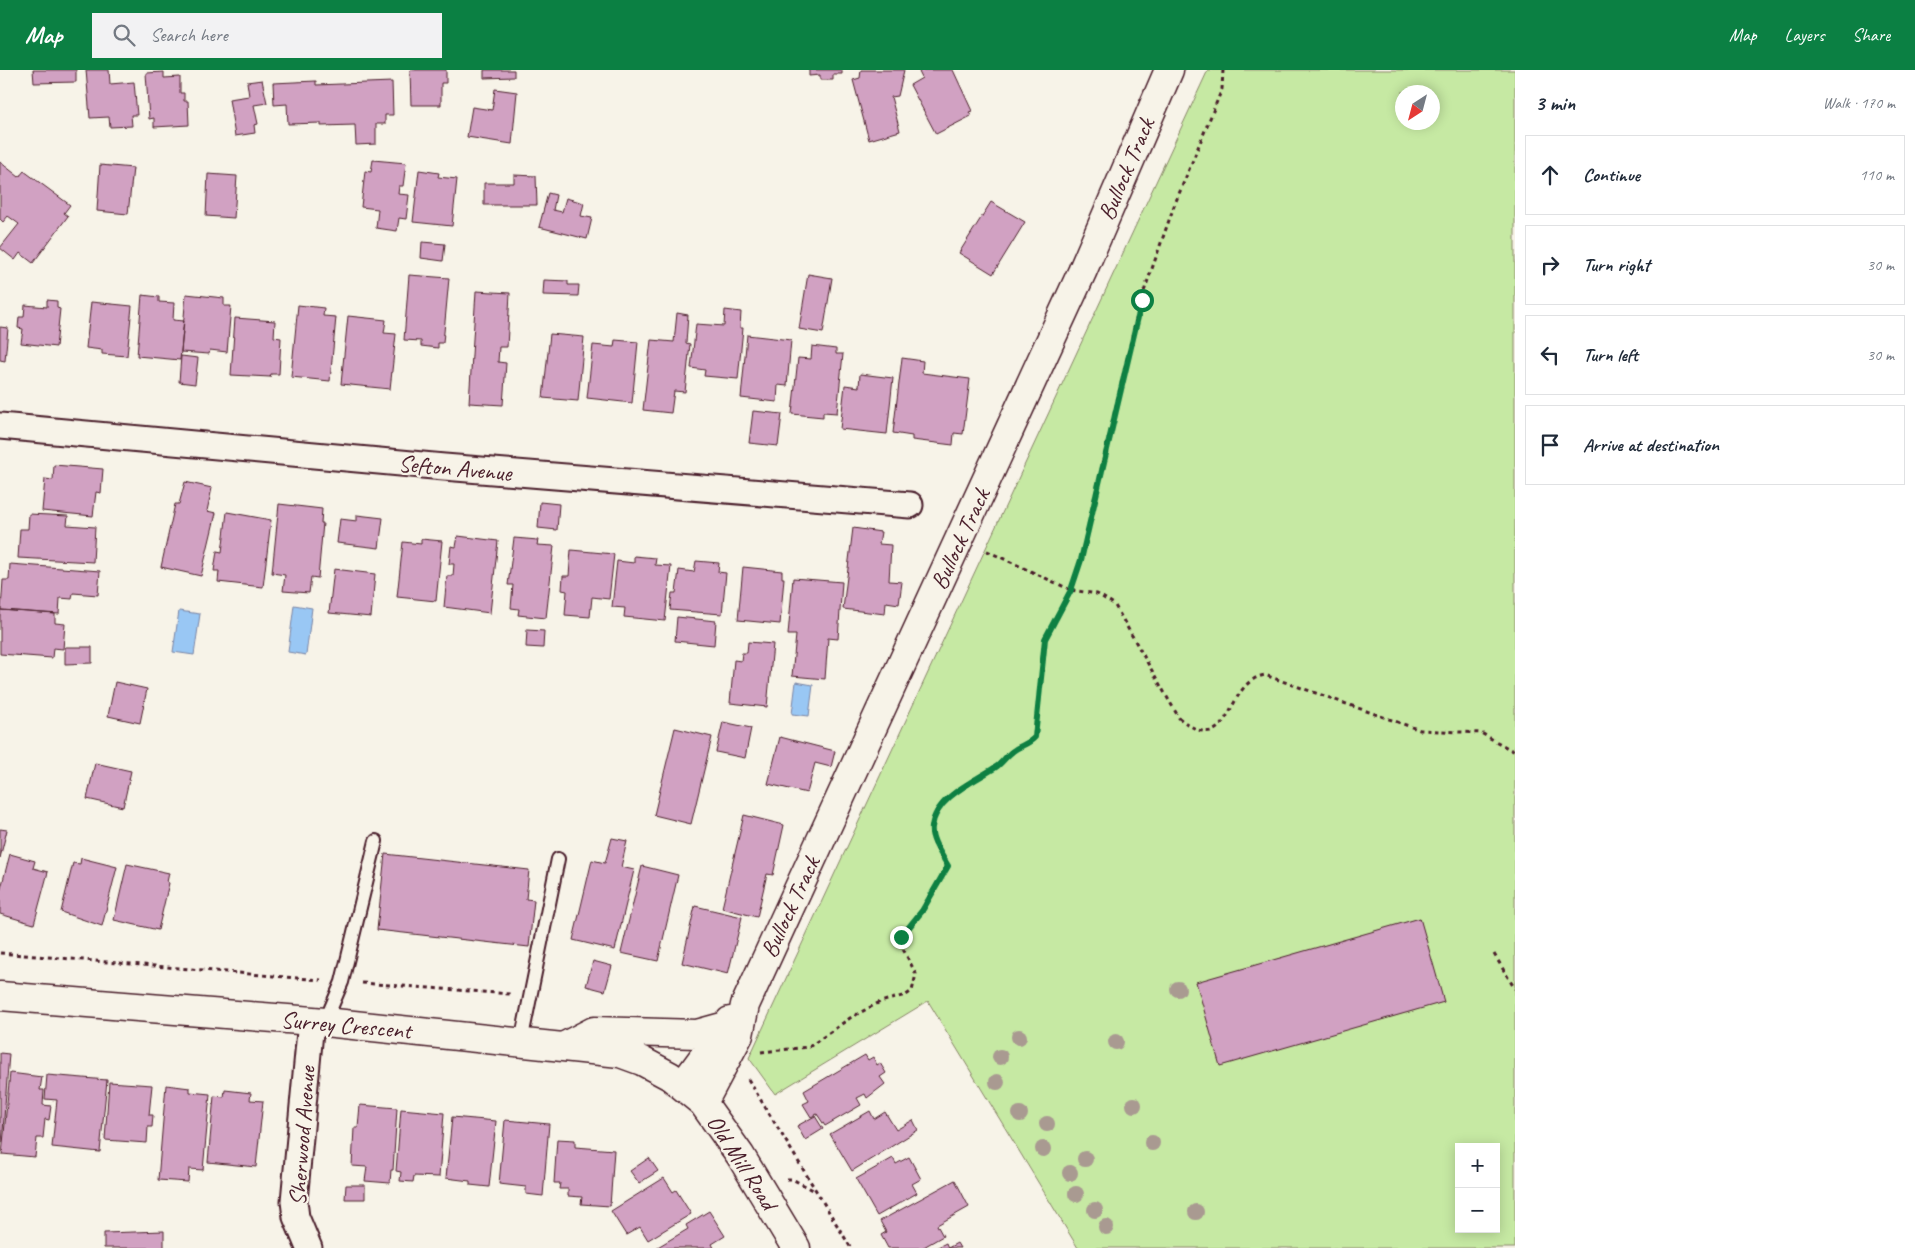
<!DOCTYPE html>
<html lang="en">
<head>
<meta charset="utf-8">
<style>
	:root { --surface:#fff; --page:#f2f2f3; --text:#1f2937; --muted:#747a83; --line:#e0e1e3; --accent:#0b8043 }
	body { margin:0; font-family:Caveat,sans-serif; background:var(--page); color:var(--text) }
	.controls { position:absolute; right:15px; bottom:15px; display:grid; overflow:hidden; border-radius:0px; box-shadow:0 2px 12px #0003 }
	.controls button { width:45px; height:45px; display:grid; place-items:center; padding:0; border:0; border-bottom:1px solid var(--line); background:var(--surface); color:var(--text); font:25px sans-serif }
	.compass { position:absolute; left:1395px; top:15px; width:45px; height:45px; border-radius:50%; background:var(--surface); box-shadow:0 2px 12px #0003; rotate:216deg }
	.stop { position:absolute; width:15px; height:15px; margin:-11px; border:4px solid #0b8043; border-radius:50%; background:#fff }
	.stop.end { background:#0b8043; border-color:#fff; box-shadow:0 1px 5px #0008 }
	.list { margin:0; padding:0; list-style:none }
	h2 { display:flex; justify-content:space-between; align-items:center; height:65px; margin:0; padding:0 20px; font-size:21px }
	h2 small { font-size:16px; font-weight:400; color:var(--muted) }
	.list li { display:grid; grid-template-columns:32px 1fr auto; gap:15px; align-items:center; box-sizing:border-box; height:80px; margin:0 10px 10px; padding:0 10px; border:1px solid var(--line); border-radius:0px }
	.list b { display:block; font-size:19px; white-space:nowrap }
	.list em { font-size:16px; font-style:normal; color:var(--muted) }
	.icon { flex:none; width:28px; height:28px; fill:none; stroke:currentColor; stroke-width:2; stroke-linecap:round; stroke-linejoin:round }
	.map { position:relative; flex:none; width:1515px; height:1178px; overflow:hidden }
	header { display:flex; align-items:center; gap:30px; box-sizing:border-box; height:70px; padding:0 25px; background:var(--accent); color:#fff }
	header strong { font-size:24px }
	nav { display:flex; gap:28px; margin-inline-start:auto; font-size:18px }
	.search { width:350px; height:45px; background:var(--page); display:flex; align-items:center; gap:12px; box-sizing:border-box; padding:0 18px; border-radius:0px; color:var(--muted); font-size:19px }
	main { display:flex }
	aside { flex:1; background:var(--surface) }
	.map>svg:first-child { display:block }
</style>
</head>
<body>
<header>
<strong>Map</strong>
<div class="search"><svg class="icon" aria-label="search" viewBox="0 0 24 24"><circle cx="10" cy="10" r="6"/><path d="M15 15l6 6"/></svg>Search here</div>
<nav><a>Map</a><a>Layers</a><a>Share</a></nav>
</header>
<main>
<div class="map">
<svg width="1515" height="1178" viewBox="0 0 1515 1178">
	<rect width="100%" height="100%" fill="#f7f3e8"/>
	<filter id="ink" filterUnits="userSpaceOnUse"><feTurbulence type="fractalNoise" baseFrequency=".02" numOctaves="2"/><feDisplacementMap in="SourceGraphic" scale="10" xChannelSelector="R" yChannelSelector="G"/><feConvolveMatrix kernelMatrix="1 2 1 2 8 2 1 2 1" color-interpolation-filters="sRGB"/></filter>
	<g filter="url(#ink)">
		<path fill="#c6e9a3" stroke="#888467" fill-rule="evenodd" d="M1208 0H1515V1178H1078L928 931 775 1024 749 988ZM1402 22H1432V52H1402ZM1459 1077H1496V1159H1459Z"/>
		<path fill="#99c7f4" stroke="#7984a4" d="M294 535 312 538 306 585 288 582Z
			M179 541 200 544 194 585 173 582Z
			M796 612 813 615 809 646 792 644Z"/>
		<path fill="#d1a1c2" stroke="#4a1f2b" d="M33 0H76V12L34 13Z
			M86 0H109L110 14 134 12 137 45H131L132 56 110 57 109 47 90 48Z
			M410 0H446V13H441V35H411Z
			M484 0H514V7L484 8Z
			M809 0H842V4H833V10H820V5L809 6Z
			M861 0H904L898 26 891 27 900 61 869 70 853 10 860 8Z
			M922 0H953L972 41 969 42 971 46 936 64 910 15 922 8 919 2Z
			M164 2V8L180 7V23H184V31H188L189 55 154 57V48L149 49 146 3Z
			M262 10 267 33 254 35 258 54 254 55 255 63 235 66 229 29 249 26 247 12Z
			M316 11V15L392 12 393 45H385V54H376V74L356 75 355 55 321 56V53L288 54 287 34 274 35 273 13Z
			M495 19 517 22 512 74 467 67 472 37 492 40Z
			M373 90 406 93 403 116H399L398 124 409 125 406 149 399 148 397 161 376 158 378 139 361 137 365 101 371 102Z
			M0 92 19 107 24 101 70 135 64 143 68 146 33 193 20 183 15 190 0 178 19 154 8 146 3 152 0 149Z
			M100 95 133 98 128 144 97 141Z
			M419 100 439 103 438 107 457 109 452 156 413 152Z
			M208 104 237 106 234 148 206 146Z
			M514 105 536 106 537 135H484V113H514Z
			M548 123 556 125 553 140 562 142 566 128 584 133 581 146 592 148 587 169 539 157Z
			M991 132 1025 152 993 204 959 183Z
			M422 172 445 174 443 191 421 188Z
			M808 204 832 208 823 263 799 259Z
			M409 205 449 208 443 273H438V278L421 276V271L404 270Z
			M544 210 568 211V215H579L578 226 543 225Z
			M476 221 510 223 507 277H499L498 292 506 293 503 335 469 333Z
			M186 224 224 228V236H231L227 282 210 280 209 284 181 282Z
			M142 225 159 227V232L174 233 173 250 184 251 180 290 137 286Z
			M47 230 57 231V238L60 239 56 277 21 273 23 259 18 258 19 247H24L25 235 47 237Z
			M91 232 132 236 127 286 102 284V280L86 278Z
			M298 235 324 238 323 246 336 247 330 311 291 307Z
			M725 240 741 242 740 258H743L738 309 704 306 705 300 691 298 696 254 724 256Z
			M677 243 688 245 686 273 690 274 685 322 674 321 671 343 643 340 651 270 674 272Z
			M348 246 386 250 384 263 396 264 390 319 341 314Z
			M235 248 275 251 274 267 281 268 279 304H271L270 307 231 305Z
			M0 257 8 258 5 291 0 290Z
			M550 264 584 267 578 331 543 328Z
			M747 265 791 270 787 316 778 315 777 332 741 328Z
			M615 270 638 272 632 333 587 328 593 275 614 277Z
			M812 276 836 279V284H843L837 343 823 342V347L792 344 798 288 811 289Z
			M181 286 198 288 195 314 179 312Z
			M902 288 923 291 922 303 970 309 963 364 954 363 953 375 912 370V366L893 363Z
			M860 304 893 308 887 364 840 359 845 315 859 317Z
			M753 341 782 344 778 376 749 373Z
			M54 395 103 399 101 423 96 422 93 446 42 441 45 409 53 410Z
			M185 412 212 418 207 441 216 443 201 506 161 497 175 434H179Z
			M540 432 559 434 557 460 538 458Z
			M279 434 322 439 321 453H323L318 508 311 507 309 523 283 521 285 505 272 503Z
			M227 442 271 450 263 517 218 512 219 501H214L217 481 222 482Z
			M29 444 68 446 67 455 95 457 93 492 18 488 20 459H28Z
			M357 445 383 448 379 478 337 473 340 449 357 451Z
			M853 458 881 462 879 474 891 475 889 511 902 512 899 534 886 532 885 544 843 539Z
			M458 466 498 471 490 543 444 537 447 506H453L454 494H449L451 476 456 477Z
			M514 468 538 470 537 475 554 476 546 548 518 545 519 539 511 538 513 515H508Z
			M421 469 442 471 436 531 397 527 403 472 421 474Z
			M571 480 614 484 609 529 592 527 590 547 565 545 567 521 562 520 563 506H569Z
			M634 486 656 488 655 495 671 496 665 551 624 547 625 538 612 537 617 491 634 493Z
			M696 491 719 493 718 502 726 503 722 544 670 540 672 523H676L679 500 694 502Z
			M10 494 100 501 98 525 73 523 72 529 60 528 59 544 1 540 3 510H9Z
			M743 497 782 501V508H784L780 554 738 550Z
			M334 499 375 504 371 547 329 543Z
			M793 508 842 512 838 569 828 568 825 609 792 606 796 565H788Z
			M0 540 55 544V553L65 554 63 579 53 578 52 588 0 584Z
			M677 547 716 551 714 575 675 571Z
			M527 560 544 561 543 578 526 577Z
			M748 572 773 574 767 637 730 633 734 590 741 591 742 583H747Z
			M65 577H92V593L65 594Z
			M115 612 147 619 140 653 108 646Z
			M723 652 751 658 745 688 716 682Z
			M675 658 712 667 691 754 654 745Z
			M780 667 835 681 831 697 815 693 807 723 768 714Z
			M95 693 131 701 123 737 87 729Z
			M744 745 784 755 773 805 767 804 757 847 722 838Z
			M0 759 7 760 0 788Z
			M612 768 627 771 621 797 634 800 615 880 573 870 592 790 605 793Z
			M10 784 35 791 33 798 48 802 34 854 0 844V822Z
			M385 784 529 800 526 829 534 830 529 877 377 860Z
			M81 788 117 797 102 856 61 842 73 793 80 794Z
			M127 794 169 803 167 812 169 813 158 860 114 850Z
			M642 796 678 805 658 891 621 883Z
			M695 836 742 847 728 904 682 893Z
			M1420 848 1444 932 1220 996 1196 912Z
			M593 891 612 896 605 921 586 916Z
			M0 983 9 984 2 1073H0Z
			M865 985 868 990 873 987 877 995 880 993 886 1003 880 1007 885 1014 867 1028 865 1024 857 1028 861 1035 825 1056 817 1044 811 1047 803 1034 809 1031 804 1021Z
			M10 1003 42 1007 40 1020H44L43 1035 51 1036 49 1050 45 1049 43 1068H37L35 1087 2 1084Z
			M47 1005 107 1010 100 1082 52 1077 57 1030 45 1029Z
			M109 1012 152 1015 149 1045H153L152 1057H148L147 1073 105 1070Z
			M166 1015 190 1018V1022L210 1024 203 1100 189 1099 188 1112 158 1110Z
			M225 1020 251 1023 250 1030 263 1031 256 1097 208 1092 214 1026 224 1027Z
			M360 1035 397 1038 393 1100H391L390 1113 365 1111 367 1097 352 1096 354 1058H358Z
			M401 1039 444 1043 439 1107 414 1106 413 1112 400 1111 401 1102 396 1101Z
			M870 1041 874 1049 885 1042 896 1060 913 1050 918 1060 852 1101 830 1064Z
			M815 1046 823 1059 805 1070 797 1056Z
			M452 1047 496 1051 489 1117 470 1115V1111L446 1108Z
			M505 1050 549 1054 543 1126 526 1124V1117L499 1114Z
			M557 1069 575 1070V1077L614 1080 610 1136 581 1134 582 1127 568 1126V1119H559L560 1113H554Z
			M909 1087 921 1109 912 1114 917 1123 877 1146 856 1109 893 1088 896 1094Z
			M649 1088 658 1101 639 1113 630 1101Z
			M664 1108 673 1122 676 1120 691 1144 648 1170 640 1157 626 1165 611 1141Z
			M955 1110 969 1137 937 1155 943 1166 922 1178H888L881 1165 886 1162 880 1151Z
			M346 1115H365V1129H345Z
			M709 1141 725 1166 712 1174 714 1178H656L688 1159 686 1155Z
			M164 1161V1178H104V1163Z
			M946 1173 948 1178 957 1173 960 1178H936Z"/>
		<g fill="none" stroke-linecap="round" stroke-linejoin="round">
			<g stroke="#4a1f2b" stroke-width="16">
				<path id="service" d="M325 952 342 912 376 771
					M521 972 558 789"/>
			</g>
			<g stroke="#4a1f2b" stroke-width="29">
				<path id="minor" d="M0 356 444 397 910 435
					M309 1178 296 1147 294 1131 311 951"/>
			</g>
			<g stroke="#4a1f2b" stroke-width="31">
				<path id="secondary" d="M0 926 325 952 620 983 642 991 670 1006 703 1033 740 1085 796 1178
					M563 977 594 961 697 964 726 956
					M683 1015 730 951
					M703 1033 739 965 745 935 1082 202 1169 0"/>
			</g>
			<path stroke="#4a1f2b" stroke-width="3" stroke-dasharray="4 4" stroke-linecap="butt" d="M1223 0 1222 19 1174 136 1141 230 1081 490 1071 520 1097 524 1114 534 1179 648C1235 693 1222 612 1265 605L1420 660 1481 663 1515 682
				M0 883 321 910
				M1494 884 1515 919
				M362 913 510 924
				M761 982 809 977 850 948 880 932 906 925 912 921 916 904 901 875V867L922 841 948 796C942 785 930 770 932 757 935 727 975 711 995 697 1002 693 1006 686 1013 681 1020 675 1028 675 1035 667L1045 569 1071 520 985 480
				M748 1009 851 1178
				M787 1109H792L815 1121"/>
			<use href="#service" stroke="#f7f3e8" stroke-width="12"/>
			<use href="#minor" stroke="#f7f3e8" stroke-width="25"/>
			<use href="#secondary" stroke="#f7f3e8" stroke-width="28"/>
		</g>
		<g fill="#a99a91">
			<circle cx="1178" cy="919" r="8"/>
			<circle cx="1019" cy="967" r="8"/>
			<circle cx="1116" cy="972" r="8"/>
			<circle cx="1000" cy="987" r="8"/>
			<circle cx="997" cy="1012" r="8"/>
			<circle cx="1134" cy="1035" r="8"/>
			<circle cx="1020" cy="1044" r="8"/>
			<circle cx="1047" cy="1054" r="8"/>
			<circle cx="1152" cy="1073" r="8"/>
			<circle cx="1043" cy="1079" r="8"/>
			<circle cx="1085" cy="1089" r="8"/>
			<circle cx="1070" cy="1103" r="8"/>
			<circle cx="1076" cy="1124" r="8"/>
			<circle cx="1095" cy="1140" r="8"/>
			<circle cx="1196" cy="1142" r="8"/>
			<circle cx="1106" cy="1157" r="8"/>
		</g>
	</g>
	<g fill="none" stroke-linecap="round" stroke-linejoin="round" filter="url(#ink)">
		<path stroke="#0b8043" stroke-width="6" d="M901 867 922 841 948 796C942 785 930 769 932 757 935 727 975 711 996 697 1002 693 1006 686 1013 681 1020 675 1028 675 1035 667L1045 569 1071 520 1081 490 1142 230"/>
	</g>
	<g text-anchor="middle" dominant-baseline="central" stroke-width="4.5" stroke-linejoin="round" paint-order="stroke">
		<g font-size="24" fill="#4a1f2b" stroke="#f7f3e8">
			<text transform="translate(1126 99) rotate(-67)">Bullock Track</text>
			<text transform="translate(455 398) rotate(5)">Sefton Avenue</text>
			<text transform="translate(960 469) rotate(-65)">Bullock Track</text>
			<text transform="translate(790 837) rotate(-65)">Bullock Track</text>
			<text transform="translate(346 955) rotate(5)">Surrey Crescent</text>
			<text transform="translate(302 1066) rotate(-86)">Sherwood Avenue</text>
			<text transform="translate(742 1092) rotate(57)">Old Mill Road</text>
		</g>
	</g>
</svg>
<div class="controls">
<button>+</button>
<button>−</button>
</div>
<svg class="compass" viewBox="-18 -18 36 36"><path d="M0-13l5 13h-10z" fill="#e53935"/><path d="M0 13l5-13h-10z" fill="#747a83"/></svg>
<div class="stop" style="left:1142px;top:230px"></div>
<div class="stop end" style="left:901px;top:867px"></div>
</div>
<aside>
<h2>3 min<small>Walk · 170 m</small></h2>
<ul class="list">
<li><svg class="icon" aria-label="ahead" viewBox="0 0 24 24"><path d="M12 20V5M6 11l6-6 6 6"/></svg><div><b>Continue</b></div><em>110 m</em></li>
<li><svg class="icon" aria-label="right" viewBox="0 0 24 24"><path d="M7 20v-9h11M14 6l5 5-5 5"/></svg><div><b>Turn right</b></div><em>30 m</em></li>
<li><svg class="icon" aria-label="left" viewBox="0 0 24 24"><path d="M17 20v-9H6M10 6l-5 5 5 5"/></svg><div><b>Turn left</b></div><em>30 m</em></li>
<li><svg class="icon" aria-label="arrive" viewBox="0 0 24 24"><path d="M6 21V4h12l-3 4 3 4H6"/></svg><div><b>Arrive at destination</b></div></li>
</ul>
</aside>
</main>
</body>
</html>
